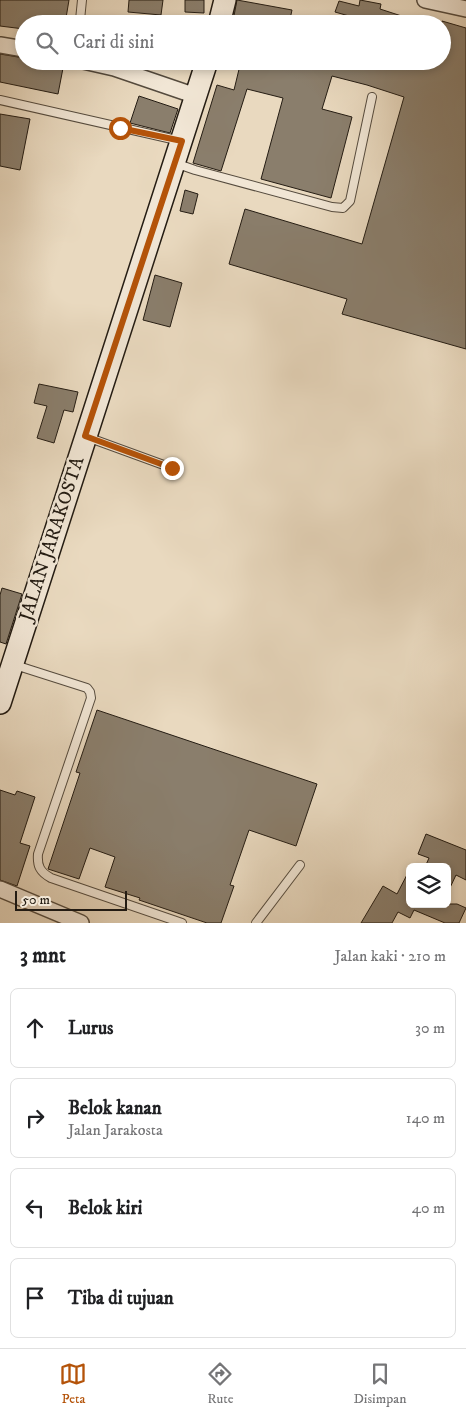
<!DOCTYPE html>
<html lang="id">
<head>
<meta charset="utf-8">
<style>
	:root { --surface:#fff; --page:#f2f2f2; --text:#202124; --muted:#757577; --line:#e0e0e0; --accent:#b45309 }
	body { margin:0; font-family:"IM FELL DW Pica",serif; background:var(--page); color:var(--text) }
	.controls { position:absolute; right:15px; bottom:15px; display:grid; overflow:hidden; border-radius:8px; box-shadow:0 2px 8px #0003 }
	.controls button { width:45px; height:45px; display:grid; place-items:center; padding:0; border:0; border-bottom:1px solid var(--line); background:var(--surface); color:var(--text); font:25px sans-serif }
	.scale { position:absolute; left:15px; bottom:12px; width:112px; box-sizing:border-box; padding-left:5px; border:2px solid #241c13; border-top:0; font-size:14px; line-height:18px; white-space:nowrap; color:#241c13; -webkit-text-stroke:4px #f1e6d5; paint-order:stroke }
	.stop { position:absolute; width:15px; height:15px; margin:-11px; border:4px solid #b45309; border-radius:50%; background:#fff }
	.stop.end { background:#b45309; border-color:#fff; box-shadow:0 1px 5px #0008 }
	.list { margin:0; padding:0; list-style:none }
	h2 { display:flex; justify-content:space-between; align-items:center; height:65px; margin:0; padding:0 20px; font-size:21px }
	h2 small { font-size:16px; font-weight:400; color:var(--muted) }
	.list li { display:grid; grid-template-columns:32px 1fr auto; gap:15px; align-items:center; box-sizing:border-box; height:80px; margin:0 10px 10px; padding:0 10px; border:1px solid var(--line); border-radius:8px }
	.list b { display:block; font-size:19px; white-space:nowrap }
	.list p { margin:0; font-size:16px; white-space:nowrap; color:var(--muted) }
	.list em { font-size:16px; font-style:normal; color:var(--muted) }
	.icon { flex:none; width:28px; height:28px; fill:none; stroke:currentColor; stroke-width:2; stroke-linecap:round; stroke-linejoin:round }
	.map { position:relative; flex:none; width:466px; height:923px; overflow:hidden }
	.search { position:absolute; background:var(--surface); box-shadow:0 2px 8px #0003; left:15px; right:15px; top:15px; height:55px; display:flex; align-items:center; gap:12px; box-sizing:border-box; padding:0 18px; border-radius:28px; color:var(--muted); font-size:19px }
	.sheet { height:425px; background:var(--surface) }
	nav { display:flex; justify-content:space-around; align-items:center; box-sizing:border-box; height:70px; border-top:1px solid var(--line); background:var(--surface); font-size:14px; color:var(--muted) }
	nav a { display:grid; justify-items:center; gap:2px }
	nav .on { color:var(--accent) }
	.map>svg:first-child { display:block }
</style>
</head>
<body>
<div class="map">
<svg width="466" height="923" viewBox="0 0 466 923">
	<rect width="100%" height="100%" fill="#e9d9bf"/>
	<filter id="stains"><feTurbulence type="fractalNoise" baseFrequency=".004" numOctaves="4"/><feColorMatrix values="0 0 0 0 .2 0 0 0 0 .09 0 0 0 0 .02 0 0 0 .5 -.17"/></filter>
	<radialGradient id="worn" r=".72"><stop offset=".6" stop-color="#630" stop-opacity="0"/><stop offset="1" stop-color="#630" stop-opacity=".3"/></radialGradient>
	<path fill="#8a7e6c" stroke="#241c13" d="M0 0H69L65 24H24V29L0 26Z
		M129 0H163L161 15 128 12Z
		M185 0H204V13L185 12Z
		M237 0 292 10 289 24H248L233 21Z
		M360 0 381 4 380 9 417 21V24H354L356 18 335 12 339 1 359 6Z
		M442 21 466 28V349L342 314 347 299 229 264 245 209 362 244 404 97 367 85 332 76 322 109 352 117 331 198 261 179 283 98 247 89 221 171 193 163 217 85 234 90 241 61H442Z
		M0 54 24 58V61H56L64 63 58 94 0 82Z
		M139 96 178 109 170 133 130 123Z
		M0 114 30 119 20 170 0 166Z
		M185 190 198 194 193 214 180 211Z
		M155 275 182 283 170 327 143 320Z
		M39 384 78 392 73 412 64 410 54 443 37 438 47 406 34 403Z
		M2 588 22 594 6 644 0 642V595Z
		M97 710 317 784 296 846 249 830 230 885 234 886 221 923H207L139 900 140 898 105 887 115 857 90 848 79 879 48 869 80 773 76 772Z
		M0 790 15 795 17 791 35 797 20 843 30 846 17 886 0 880Z
		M426 834 466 850V880L456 875 447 894V867H425L429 858 418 854Z
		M410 869V904H457L466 908 459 923H445L414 910 410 918 398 912 392 923H361L383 886 397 894Z"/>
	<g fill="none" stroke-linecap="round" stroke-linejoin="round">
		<g stroke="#554b3e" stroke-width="10">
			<path id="lane" d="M80 20 82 0
				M0 100 181 141
				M175 163 195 170 332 207 343 208 350 201 372 97
				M87 437 172 468
				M15 665 87 688 90 692 91 698 38 854C37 866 40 872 51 878L182 923
				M256 923 300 865"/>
		</g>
		<g stroke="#554b3e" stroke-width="18">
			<path id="street" d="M425 0 466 9
				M0 45 24 49
				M83 61 114 68 196 96
				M0 889 81 923"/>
		</g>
		<g stroke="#241c13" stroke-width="24">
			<path id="secondary" d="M219 24 225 0
				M0 703 207 61"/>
		</g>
		<use href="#lane" stroke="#f1e6d5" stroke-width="8"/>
		<use href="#street" stroke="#f1e6d5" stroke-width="15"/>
		<use href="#secondary" stroke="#f1e6d5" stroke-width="21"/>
	</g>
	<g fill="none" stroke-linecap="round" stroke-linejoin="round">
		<path stroke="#b45309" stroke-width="6" d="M120 128 182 141 85 436 172 468"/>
	</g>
	<g text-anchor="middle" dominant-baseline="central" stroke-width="5" stroke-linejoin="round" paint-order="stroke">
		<g font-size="19" fill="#241c13" stroke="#f1e6d5">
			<text transform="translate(52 539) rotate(-72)">JALAN JARAKOSTA</text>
		</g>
	</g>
	<rect width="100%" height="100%" filter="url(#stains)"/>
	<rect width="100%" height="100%" fill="url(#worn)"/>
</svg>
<div class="controls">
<button><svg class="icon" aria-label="layers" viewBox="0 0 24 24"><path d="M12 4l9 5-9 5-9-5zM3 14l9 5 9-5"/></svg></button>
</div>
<div class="scale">50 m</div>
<div class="stop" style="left:120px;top:128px"></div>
<div class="stop end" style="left:172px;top:468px"></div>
<div class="search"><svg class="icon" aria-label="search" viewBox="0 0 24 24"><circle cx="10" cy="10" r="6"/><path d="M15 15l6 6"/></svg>Cari di sini</div>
</div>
<section class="sheet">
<h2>3 mnt<small>Jalan kaki · 210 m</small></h2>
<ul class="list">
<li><svg class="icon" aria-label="ahead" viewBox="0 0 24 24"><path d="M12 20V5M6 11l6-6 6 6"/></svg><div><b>Lurus</b></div><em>30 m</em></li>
<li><svg class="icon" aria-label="right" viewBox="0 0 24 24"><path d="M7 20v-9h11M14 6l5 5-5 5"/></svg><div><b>Belok kanan</b><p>Jalan Jarakosta</p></div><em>140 m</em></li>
<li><svg class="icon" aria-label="left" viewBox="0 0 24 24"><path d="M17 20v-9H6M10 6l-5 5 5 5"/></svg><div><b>Belok kiri</b></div><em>40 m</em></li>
<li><svg class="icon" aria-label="arrive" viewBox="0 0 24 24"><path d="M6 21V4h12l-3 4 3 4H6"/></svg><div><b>Tiba di tujuan</b></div></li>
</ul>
</section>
<nav>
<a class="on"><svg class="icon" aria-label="map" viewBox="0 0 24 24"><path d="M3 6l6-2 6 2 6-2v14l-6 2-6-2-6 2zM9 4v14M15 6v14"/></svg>Peta</a>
<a><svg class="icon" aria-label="directions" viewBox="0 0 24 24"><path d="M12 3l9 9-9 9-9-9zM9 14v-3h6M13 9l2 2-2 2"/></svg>Rute</a>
<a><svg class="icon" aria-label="saved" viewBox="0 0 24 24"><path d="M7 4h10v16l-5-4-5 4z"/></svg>Disimpan</a>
</nav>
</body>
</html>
